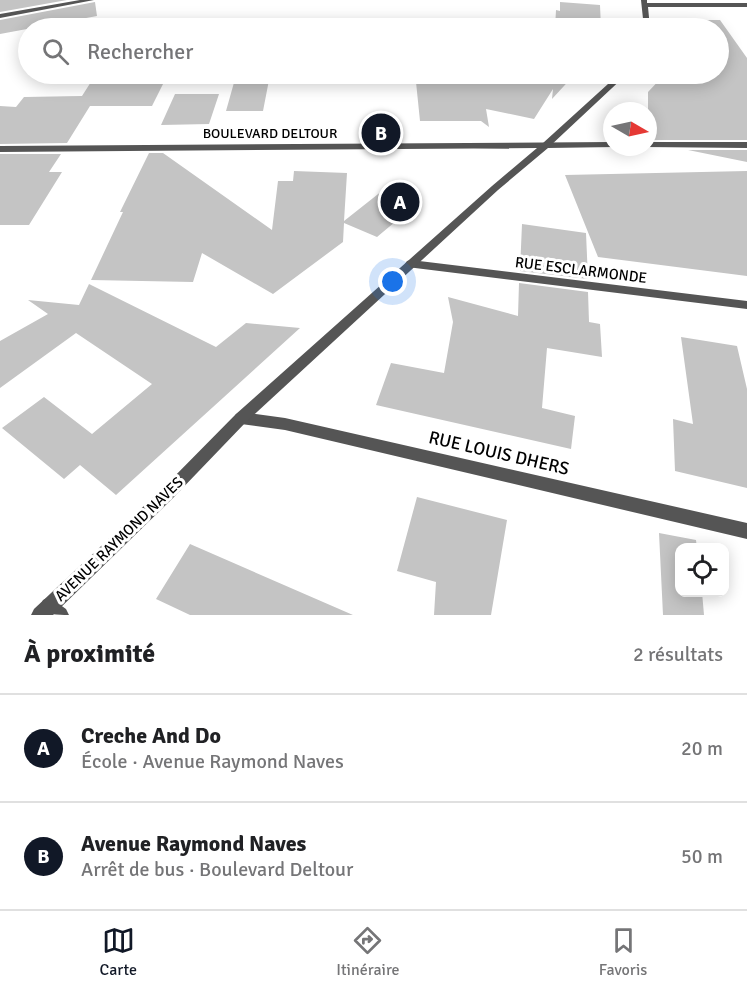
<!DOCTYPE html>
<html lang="fr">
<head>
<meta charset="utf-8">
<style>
	:root { --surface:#fff; --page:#f2f2f2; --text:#202124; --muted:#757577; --line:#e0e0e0; --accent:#111827 }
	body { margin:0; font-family:Signika,sans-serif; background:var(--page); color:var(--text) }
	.controls { position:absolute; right:18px; bottom:18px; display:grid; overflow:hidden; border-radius:12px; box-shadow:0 3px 15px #0003 }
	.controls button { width:54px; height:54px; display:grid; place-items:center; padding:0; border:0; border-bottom:2px solid var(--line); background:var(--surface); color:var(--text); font:30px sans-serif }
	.compass { position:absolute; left:603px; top:102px; width:54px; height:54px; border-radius:50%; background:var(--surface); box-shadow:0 3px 15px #0003; rotate:99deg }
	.you { position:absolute; left:393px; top:282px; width:21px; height:21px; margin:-15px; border:4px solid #fff; border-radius:50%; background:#1a73e8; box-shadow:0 0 0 9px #1a73e833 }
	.badge { display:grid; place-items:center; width:39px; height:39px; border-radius:50%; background:var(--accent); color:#fff; font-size:20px; font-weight:700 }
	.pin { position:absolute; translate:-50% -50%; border:3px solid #fff; box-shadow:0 2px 6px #0006 }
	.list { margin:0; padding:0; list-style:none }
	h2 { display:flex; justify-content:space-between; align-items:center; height:78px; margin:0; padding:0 24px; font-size:26px }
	h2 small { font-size:20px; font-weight:400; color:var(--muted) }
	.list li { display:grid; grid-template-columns:39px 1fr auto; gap:18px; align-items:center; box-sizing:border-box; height:108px; padding:0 24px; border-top:2px solid var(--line) }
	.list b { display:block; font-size:22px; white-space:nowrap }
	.list p { margin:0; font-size:20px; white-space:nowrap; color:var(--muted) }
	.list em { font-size:20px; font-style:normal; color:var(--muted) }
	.icon { flex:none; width:33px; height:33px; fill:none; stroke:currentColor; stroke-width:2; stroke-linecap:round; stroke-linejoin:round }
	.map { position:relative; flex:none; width:747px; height:615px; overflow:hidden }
	.search { position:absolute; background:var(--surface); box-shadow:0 3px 15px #0003; left:18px; right:18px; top:18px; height:66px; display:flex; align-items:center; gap:15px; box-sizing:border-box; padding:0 21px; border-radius:33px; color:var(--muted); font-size:22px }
	.sheet { height:294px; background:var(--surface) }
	nav { display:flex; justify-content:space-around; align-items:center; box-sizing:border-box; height:84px; border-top:2px solid var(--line); background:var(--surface); font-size:16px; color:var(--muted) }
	nav a { display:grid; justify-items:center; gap:3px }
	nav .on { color:var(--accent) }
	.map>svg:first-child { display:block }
</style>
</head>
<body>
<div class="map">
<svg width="747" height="615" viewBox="0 0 747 615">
	<rect width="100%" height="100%" fill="#fff"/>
	<path fill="#c4c4c4" d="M0 0H67L0 12Z
		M95 2 97 16 0 34V20Z
		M560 2 600 5 601 28H555L556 10 560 11Z
		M691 20H720L747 58V140H648V92L665 74H718V28H685Z
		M96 74H168L152 106H90L67 143 0 144V106L16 107 24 97 82 96Z
		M410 74H575L552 99 553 89 534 119 486 109 489 127 481 121H420L416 82H423Z
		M235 79 269 80 263 111H226Z
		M175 94H219L209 124 161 125Z
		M688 150H747V162Z
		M149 153H163L272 230 278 181H293L294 171 347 173 344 221 387 187 420 201 377 237 344 223 343 242 273 294 202 253 193 282 91 280 123 212H120Z
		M0 154H61L49 172H62L29 225H0Z
		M747 171V276L598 257 565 175Z
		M522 224 586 233 588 279 520 271Z
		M519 283 588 292 589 322 600 324 602 357 547 348 542 408 575 416 571 449 376 405 391 363 444 373 453 322 448 297 518 316Z
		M89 284 216 347 246 323 300 328 116 495 80 465 64 479 2 428 44 397 92 434 152 384 76 333 0 388V341L48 314 28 300 79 305Z
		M681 337 737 346 747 389V488L675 471 673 419 693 424Z
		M417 497 507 520 491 615H434L436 582 397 571Z
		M659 533 696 540 697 548H680V592H702L704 615H663Z
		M190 544 353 615H190L156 599Z"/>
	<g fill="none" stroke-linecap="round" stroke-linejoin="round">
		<path fill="#555" fill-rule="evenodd" d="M80 0H94L0 18V14Z
			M641 0H647V3H747V7H648L650 28H644Z
			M619 74H627L549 147H543V143Z
			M411 260 747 301V309L407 267 405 264 407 261Z
			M241 412 285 418 747 523V539L285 430 241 424 236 422 234 418 236 414Z
			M49 597 66 609 69 615C57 615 45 615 40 606L43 600Z"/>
		<path fill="#555" fill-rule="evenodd" d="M612 142V147H615L548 148 498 190 246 422 173 498 53 615H31L34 609 163 488 236 414 492 186 537 148 0 152V146Z
			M648 142H747V148L645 147H648Z"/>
	</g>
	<g text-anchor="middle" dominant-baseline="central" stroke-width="6" stroke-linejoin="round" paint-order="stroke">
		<g font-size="14" fill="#000" stroke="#fff">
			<text x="270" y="133">BOULEVARD DELTOUR</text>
		</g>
		<g font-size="15" fill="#000" stroke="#fff">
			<text transform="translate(581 270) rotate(7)">RUE ESCLARMONDE</text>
			<text transform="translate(119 539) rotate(-44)">AVENUE RAYMOND NAVES</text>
		</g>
		<g font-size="18" fill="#000" stroke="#fff">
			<text transform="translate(499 453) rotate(13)">RUE LOUIS DHERS</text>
		</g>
	</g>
</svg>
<div class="controls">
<button><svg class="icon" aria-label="locate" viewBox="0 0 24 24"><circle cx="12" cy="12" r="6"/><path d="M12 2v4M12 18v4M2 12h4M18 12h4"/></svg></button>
</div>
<svg class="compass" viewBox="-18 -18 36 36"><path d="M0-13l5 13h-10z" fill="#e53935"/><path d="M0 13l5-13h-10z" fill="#757577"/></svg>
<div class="you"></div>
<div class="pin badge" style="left:400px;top:202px">A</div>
<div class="pin badge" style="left:381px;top:133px">B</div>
<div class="search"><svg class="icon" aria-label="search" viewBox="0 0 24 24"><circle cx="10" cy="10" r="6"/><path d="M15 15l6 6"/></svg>Rechercher</div>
</div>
<section class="sheet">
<h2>À proximité<small>2 résultats</small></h2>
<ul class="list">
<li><span class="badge">A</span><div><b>Creche And Do</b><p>École · Avenue Raymond Naves</p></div><em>20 m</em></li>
<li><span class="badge">B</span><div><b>Avenue Raymond Naves</b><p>Arrêt de bus · Boulevard Deltour</p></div><em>50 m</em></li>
</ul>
</section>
<nav>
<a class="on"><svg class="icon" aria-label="map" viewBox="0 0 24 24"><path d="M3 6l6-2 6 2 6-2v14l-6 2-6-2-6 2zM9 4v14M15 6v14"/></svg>Carte</a>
<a><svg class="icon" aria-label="directions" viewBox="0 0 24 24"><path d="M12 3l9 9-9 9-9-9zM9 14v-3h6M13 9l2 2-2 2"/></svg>Itinéraire</a>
<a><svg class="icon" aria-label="saved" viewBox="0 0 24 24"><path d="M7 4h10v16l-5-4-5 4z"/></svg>Favoris</a>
</nav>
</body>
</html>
